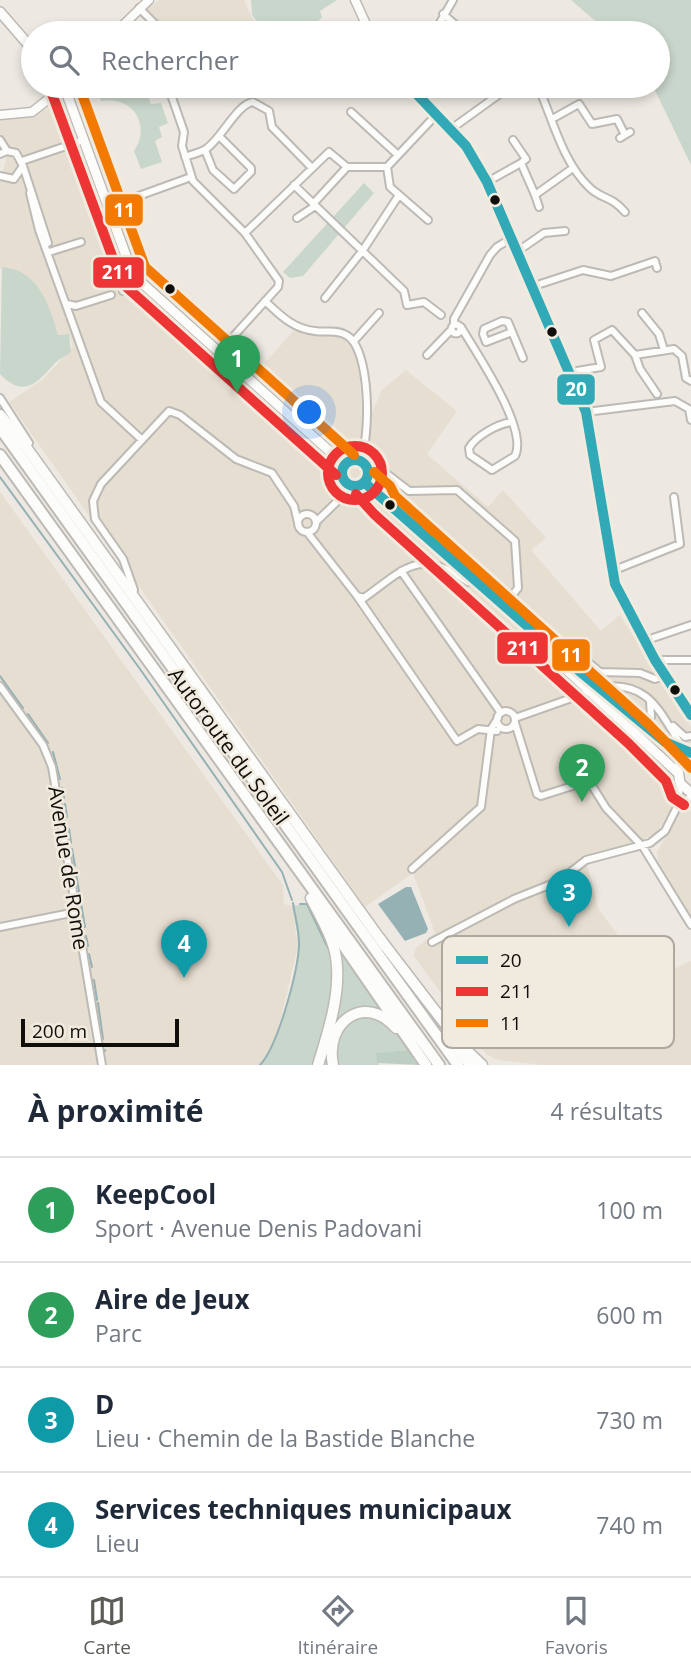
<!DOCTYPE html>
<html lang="fr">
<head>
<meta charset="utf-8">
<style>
	:root { --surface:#fff; --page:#f2f2f3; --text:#1f2937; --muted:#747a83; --line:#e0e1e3; --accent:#5d5b56 }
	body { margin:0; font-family:"Open Sans",sans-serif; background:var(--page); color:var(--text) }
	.scale { position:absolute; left:21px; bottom:18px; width:158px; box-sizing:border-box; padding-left:7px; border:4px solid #100e0a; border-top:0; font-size:19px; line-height:24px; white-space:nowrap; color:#100e0a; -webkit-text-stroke:5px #f1eade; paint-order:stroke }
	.you { position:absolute; left:310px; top:413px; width:24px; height:24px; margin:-18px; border:5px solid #fff; border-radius:50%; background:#1a73e8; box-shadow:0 0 0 10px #1a73e833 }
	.badge { display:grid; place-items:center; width:46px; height:46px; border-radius:50%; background:var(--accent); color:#fff; font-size:23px; font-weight:700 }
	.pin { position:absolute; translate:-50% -58px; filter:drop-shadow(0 2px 4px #0008) }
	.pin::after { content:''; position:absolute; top:37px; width:24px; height:21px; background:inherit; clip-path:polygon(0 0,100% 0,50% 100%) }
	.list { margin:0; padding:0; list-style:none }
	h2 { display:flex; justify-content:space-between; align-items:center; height:91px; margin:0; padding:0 28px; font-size:30px }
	h2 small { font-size:23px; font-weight:400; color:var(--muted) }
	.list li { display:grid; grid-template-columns:46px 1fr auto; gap:21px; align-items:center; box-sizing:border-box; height:105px; padding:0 28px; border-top:2px solid var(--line) }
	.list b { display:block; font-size:26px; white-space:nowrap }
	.list p { margin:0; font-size:23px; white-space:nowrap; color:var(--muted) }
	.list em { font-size:23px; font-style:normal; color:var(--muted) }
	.icon { flex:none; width:38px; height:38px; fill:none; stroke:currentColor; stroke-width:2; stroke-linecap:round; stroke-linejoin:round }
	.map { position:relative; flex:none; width:691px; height:1065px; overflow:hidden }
	.search { position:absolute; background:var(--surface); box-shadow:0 4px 10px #0003; left:21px; right:21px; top:21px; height:77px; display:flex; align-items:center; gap:18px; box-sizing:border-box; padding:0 24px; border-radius:38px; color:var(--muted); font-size:26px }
	.sheet { height:511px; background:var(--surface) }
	nav { display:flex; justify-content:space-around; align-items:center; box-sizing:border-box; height:98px; border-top:2px solid var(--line); background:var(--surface); font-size:19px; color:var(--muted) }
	nav a { display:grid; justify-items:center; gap:4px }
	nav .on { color:var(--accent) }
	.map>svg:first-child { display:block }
</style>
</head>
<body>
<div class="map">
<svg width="691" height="1065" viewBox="0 0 691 1065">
	<rect width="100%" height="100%" fill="#ede9e2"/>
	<path fill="#e6dfd1" d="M159 0H244L259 33H200L166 28 146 10Z
		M57 105 67 107 123 266 141 289 246 384 295 329 313 335H336L349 341 356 349 359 362 362 424 371 415 382 390 406 370 457 411 427 454 488 507 503 490 546 538 531 550 601 631 620 615 691 727V743L679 746 668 770 676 788V799L658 831 632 846 585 857 599 910 629 950 641 941 672 970 691 961V1065H543L497 1060 486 1054 413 955 416 948 435 933 413 873 365 907 9 402 42 380 73 347 69 334 58 335 40 290 0 268V181L9 149 0 134V118L25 117Z
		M0 492 283 885 284 904 292 906 298 946 277 1035 268 1056 259 1065H0Z
		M691 801V917L658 861 657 852 682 808Z"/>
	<path fill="#c9d6cb" d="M251 0H337L320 11 322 17 307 33H265L252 15Z
		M571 0H691V165L653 86H658V33H609Z
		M96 86H145L151 104 161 103 168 123 159 127 162 137 155 141 162 162 141 169 134 151C152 125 132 95 101 101Z
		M364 183 374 193 303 276 290 278 283 272Z
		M2 267C39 270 49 305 58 335L69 334 71 352C65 357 61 357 54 364 37 383 24 399 0 374Z
		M311 903C341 962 335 1003 314 1065H259C277 1047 298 971 298 945 298 932 294 918 292 906Z
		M332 937 382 1011C335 1025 336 1010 330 1065H320L336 995Z
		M355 1017C385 1016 391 1027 408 1050L377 1053 379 1065H336L334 1057 339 1030Z"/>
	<path fill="#bdcfc2" d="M408 1050 419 1065 377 1063 376 1053Z"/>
	<path fill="#96b1b4" d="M406 887H411L428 929 426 933 405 941 378 904Z"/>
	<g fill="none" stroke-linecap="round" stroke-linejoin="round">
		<path stroke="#96b1b4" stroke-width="2" d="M0 477 140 669 282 872 292 900
			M0 676 23 708
			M28 714 48 743
			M53 752 60 779
			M62 788 64 798
			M65 804 67 817
			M69 829 71 843
			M72 849 75 866
			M76 874 85 927
			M300 904H307L328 948
			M86 936 88 946
			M89 954 92 967
			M94 980 97 1000
			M98 1003 103 1039
			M105 1050V1051
			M260 1065C278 1046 297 974 299 947 300 933 295 917 293 903"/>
		<path stroke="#ccc8c2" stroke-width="9" stroke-dasharray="9 4.5" stroke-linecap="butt" d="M615 707 691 769"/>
		<g stroke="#bdbab5" stroke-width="10">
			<path id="minor" d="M139 8 162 31
				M443 14 465 33
				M163 33 162 31 198 32
				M434 33 453 0
				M168 86 184 132 182 146 193 181 245 233 279 281 278 287 222 349
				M322 86 329 90 334 86
				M538 86C553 120 563 163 590 188 603 200 610 195 625 212
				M351 112 398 155
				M552 119 579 104 592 124 617 119 625 135
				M451 129 501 93
				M620 138 630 132
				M0 140 7 151
				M513 140 526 159 521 163
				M205 150 213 170 234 189 251 172V168L219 136
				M0 154 7 151 16 153 23 166 14 179 0 176
				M185 157C192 154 200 153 206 149 222 138 237 104 253 102L269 111 272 127 311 167
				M22 161 84 140
				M23 166 48 243
				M387 167 436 115
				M487 182 521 163 535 195 573 168
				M294 185 404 291 407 305 424 302 441 315
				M30 193 39 230 101 402 141 439
				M535 195 539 207
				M313 204 347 167H387L390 187 428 220
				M111 206 191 177
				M297 218 315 206
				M245 233 329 152 347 167
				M518 251 544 233 565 231
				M49 252 81 242
				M534 286 583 270 611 276 655 261 657 268
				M123 291 134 285 139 273
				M325 298 363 250 399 195
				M265 301C280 315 293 329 315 331 325 333 336 329 346 335 371 347 371 438 360 461
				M67 304 76 306 111 295
				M642 313 659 334 664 350
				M451.5 329a4.5 4.5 0 1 1 9 0a4.5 4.5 0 1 1-9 0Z
				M454 325V319L490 255 497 247 512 238
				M461 327C475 351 529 429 515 456L492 470 470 455 469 448C476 436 497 424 512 422
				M512 332 486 342 483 334 484 329 502 321 508 322 523 358
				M354 341 379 313
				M427 355 451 330
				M635 355 640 369 657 394
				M571 372 601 367 594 340 612 330 635 355 674 349 682 356 686 378 691 381
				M0 398 29 443
				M586 412 675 401 689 409 691 420
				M366 466 383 471 409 491 457 490 515 541 518 588 505 604 500 605
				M298 523a9 9 0 1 1 18 0a9 9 0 1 1-18 0Z
				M316 522 353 486
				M307 532 357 596 457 741 478 729 497 731
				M401 571 501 713
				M612 571 680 544 674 497
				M134 590 123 559 95 519 93 501 101 484 169 411 180 415 236 459 272 473 294 506 299 527
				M357 596 364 598C407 567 419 548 468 582
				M512 603 572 658V662
				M644 641 691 625
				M572 658 582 657 600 672 640 673 655 679 665 676
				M655 660H691
				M0 686 43 745 52 767 102 1065
				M602 687C652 680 661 717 684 749
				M497 720a9 9 0 1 1 18 0a9 9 0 1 1-18 0Z
				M515 718 586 693
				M638 718 651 717 650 701
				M515 723 537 794 541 796 582 783 591 784 606 808 643 847 691 925
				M673 726 685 737 691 736
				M678 805 691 797
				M412 869 481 807 491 729 498 718
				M0 927 76 912
				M432 942 514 899 559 881 586 860 650 843 665 831 678 805 680 783"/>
		</g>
		<g stroke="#bdbab5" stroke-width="11">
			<path id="tertiary" d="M355 0 370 33
				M115 33 149 0
				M409 86 466 146 487 182 586 412 615 584 655 660 691 715
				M0 115 32 112 65 86"/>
		</g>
		<g stroke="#bdbab5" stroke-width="12">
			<path id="secondary" d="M0 12 33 50
				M64 86 133 275 345 465
				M342 473a13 13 0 1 1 26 0a13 13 0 1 1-26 0Z
				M365 483 567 661 665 742 691 753
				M541 646 678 773
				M678 770 680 783 691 793"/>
		</g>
		<g stroke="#bdbab5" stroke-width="13">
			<path id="primary" d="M18 436 385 946
				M453 1041 470 1065
				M417 1052 426 1065"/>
		</g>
		<g stroke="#bdbab5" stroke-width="13">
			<path id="trunk" d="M311 898C319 914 329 930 334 948 344 984 329 1030 318 1065
				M380 939 462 1046 482 1065
				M333 1065C324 1022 365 992 396 1028"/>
		</g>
		<g stroke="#bdbab5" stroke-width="14">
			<path id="motorway" d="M0 415 22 442
				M0 428 458 1065
				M0 455 439 1065
				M323 916 417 1052"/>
		</g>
		<use href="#minor" stroke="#fcfcfb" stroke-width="6"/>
		<use href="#tertiary" stroke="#fcfcfb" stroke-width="8"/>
		<use href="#secondary" stroke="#fcfcfb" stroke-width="9"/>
		<use href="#primary" stroke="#fcfcfb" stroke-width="10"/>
		<use href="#trunk" stroke="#fcfcfb" stroke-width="10"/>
		<use href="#motorway" stroke="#fcfcfb" stroke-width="10"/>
		<g stroke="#bdbab5" stroke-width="12" stroke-linecap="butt">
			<path id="secondary-bridge" d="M679 766 686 757"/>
		</g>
		<use href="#secondary-bridge" stroke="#fcfcfb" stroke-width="9"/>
		<g stroke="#f1eade" stroke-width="16">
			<path id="bus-1" d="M409 86 466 146 487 182 586 412 615 584 655 660 691 715
				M342 473a13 13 0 1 1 26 0a13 13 0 1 1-26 0Z
				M365 483 567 661 665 742 691 753"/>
		</g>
		<g stroke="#f1eade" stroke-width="16">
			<path id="bus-2" d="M51 91 122 283 336 475
				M328 473a27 27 0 1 1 54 0a27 27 0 1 1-54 0Z
				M356 494 374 514 628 743 666 781 672 797 684 805"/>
		</g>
		<g stroke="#f1eade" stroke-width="16">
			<path id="bus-3" d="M79 86 145 267 354 455
				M374 472 390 486 395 496 647 723 691 768"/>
		</g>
		<use href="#bus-1" stroke="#32a9b6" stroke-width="10"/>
		<use href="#bus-2" stroke="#ee3536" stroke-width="10"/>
		<use href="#bus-3" stroke="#f37a00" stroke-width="10"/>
	</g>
	<g fill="#100e0a" stroke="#f1eade" stroke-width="2.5">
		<circle cx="495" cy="200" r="6"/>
		<circle cx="170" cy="289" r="6"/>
		<circle cx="552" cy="332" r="6"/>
		<circle cx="390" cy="505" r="6"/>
		<circle cx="675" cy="690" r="6"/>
	</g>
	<g text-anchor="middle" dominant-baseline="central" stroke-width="5" stroke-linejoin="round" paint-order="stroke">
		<g font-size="21" fill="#100e0a" stroke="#f1eade">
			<text transform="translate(229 746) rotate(54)">Autoroute du Soleil</text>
			<text transform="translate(69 868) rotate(81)">Avenue de Rome</text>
		</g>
	</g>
	<rect x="442" y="936" width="232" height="112" rx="10" fill="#f1eade" stroke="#aea89e" stroke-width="2"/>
	<rect x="456" y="956" width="32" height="8" fill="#32a9b6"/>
	<rect x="456" y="987" width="32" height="9" fill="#ee3536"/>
	<rect x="456" y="1019" width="32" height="8" fill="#f37a00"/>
	<g font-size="19" fill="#100e0a">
		<text x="500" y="967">20</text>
		<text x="500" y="998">211</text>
		<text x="500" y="1030">11</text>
	</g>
	<g stroke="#f1eade" stroke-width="2.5">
		<rect x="104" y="193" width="40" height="34" rx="7" fill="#f37a00"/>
		<rect x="92" y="256" width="53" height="33" rx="7" fill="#ee3536"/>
		<rect x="556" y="373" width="40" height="33" rx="7" fill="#32a9b6"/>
		<rect x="496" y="631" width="53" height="34" rx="7" fill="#ee3536"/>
		<rect x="551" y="638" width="40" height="34" rx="7" fill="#f37a00"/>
	</g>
	<g font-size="19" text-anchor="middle" font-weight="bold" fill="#fff">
		<text x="124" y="217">11</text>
		<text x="118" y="279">211</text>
		<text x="576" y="396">20</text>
		<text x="523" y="655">211</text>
		<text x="571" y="662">11</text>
	</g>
</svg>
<div class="scale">200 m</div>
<div class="you"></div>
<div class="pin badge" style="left:237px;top:393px;background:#2e9e5b">1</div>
<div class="pin badge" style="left:582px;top:802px;background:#2e9e5b">2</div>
<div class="pin badge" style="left:569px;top:927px;background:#0f9aa8">3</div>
<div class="pin badge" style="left:184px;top:978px;background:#0f9aa8">4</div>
<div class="search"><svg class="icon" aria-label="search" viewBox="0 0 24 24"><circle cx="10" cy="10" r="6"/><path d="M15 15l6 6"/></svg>Rechercher</div>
</div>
<section class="sheet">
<h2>À proximité<small>4 résultats</small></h2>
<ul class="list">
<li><span class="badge" style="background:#2e9e5b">1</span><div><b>KeepCool</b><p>Sport · Avenue Denis Padovani</p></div><em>100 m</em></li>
<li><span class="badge" style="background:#2e9e5b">2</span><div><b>Aire de Jeux</b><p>Parc</p></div><em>600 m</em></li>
<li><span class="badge" style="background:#0f9aa8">3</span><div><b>D</b><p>Lieu · Chemin de la Bastide Blanche</p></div><em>730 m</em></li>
<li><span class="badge" style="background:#0f9aa8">4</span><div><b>Services techniques municipaux</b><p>Lieu</p></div><em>740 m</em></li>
</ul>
</section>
<nav>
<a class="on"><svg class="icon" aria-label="map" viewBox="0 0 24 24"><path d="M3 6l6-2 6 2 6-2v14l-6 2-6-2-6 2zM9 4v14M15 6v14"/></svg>Carte</a>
<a><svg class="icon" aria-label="directions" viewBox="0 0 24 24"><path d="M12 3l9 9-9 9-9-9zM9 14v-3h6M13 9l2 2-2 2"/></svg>Itinéraire</a>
<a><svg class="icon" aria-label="saved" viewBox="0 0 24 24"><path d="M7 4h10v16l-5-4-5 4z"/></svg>Favoris</a>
</nav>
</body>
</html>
